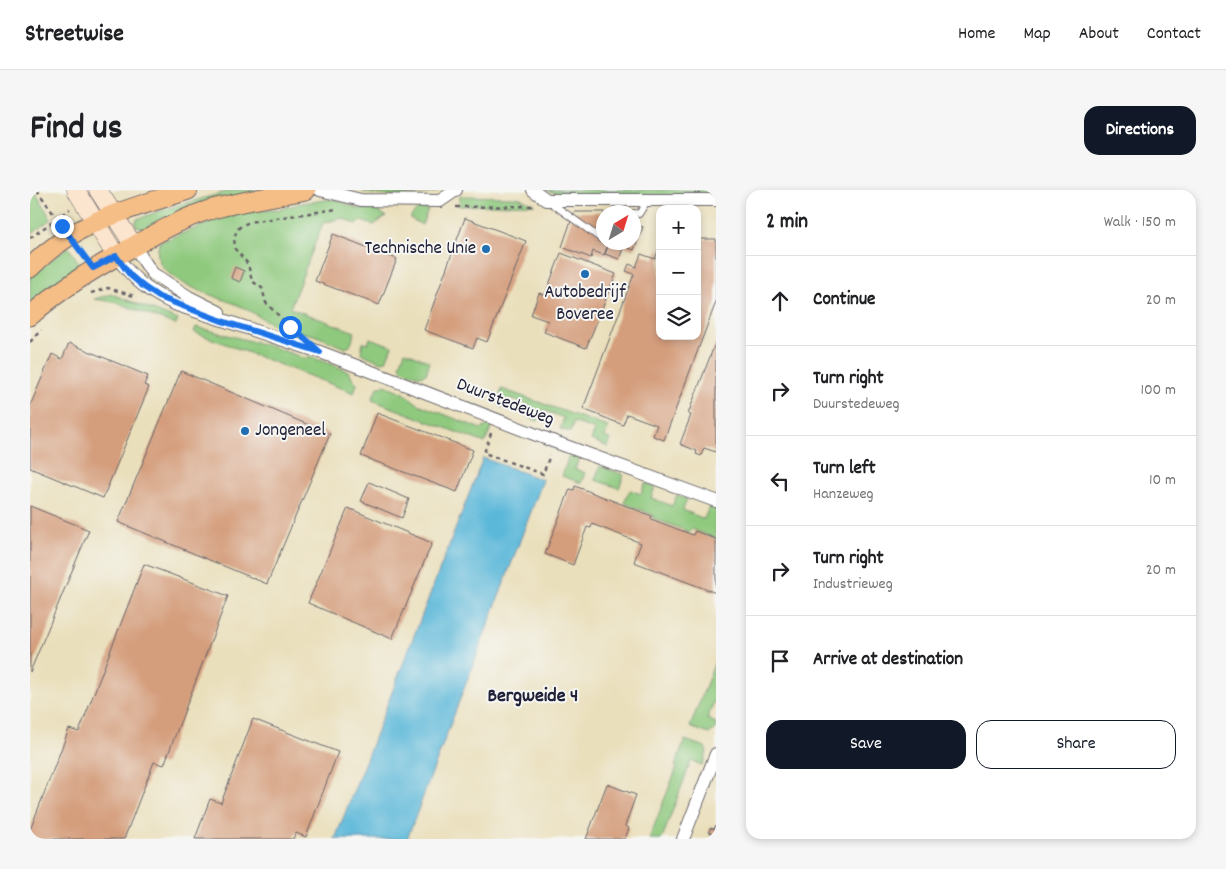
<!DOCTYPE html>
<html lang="en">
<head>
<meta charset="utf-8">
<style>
	:root { --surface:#fff; --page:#f6f6f6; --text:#202124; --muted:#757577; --line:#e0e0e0; --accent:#111827 }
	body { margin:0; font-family:Dekko,sans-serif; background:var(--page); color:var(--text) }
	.controls { position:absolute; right:15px; top:15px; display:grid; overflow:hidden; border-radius:10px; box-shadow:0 2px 8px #0003 }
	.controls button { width:45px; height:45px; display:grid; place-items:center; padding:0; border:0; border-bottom:1px solid var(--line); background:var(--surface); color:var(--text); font:25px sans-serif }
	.compass { position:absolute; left:566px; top:15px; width:45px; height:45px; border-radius:50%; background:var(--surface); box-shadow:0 2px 8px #0003; rotate:38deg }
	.stop { position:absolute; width:15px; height:15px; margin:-11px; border:4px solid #1a73e8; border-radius:50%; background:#fff }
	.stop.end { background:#1a73e8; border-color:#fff; box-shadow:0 1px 5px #0008 }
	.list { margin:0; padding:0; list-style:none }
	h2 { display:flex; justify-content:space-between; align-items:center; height:65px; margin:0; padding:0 20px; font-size:21px }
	h2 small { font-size:16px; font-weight:400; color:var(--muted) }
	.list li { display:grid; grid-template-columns:32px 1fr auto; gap:15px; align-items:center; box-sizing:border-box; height:90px; padding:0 20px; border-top:1px solid var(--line) }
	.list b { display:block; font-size:19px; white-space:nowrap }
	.list p { margin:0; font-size:16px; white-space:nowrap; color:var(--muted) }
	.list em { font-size:16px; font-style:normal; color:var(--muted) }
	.actions { display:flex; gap:10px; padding:15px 20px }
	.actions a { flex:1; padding:11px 0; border:1px solid var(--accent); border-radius:15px; text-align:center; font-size:18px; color:var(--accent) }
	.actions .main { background:var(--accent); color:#fff }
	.icon { flex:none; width:28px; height:28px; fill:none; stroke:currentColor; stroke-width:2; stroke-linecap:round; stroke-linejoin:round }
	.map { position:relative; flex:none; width:686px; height:649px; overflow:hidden; border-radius:15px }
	header { display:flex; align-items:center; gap:30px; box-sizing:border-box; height:70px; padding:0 25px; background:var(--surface); border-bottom:1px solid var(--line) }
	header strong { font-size:24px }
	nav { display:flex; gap:28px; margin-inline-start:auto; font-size:18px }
	.intro { display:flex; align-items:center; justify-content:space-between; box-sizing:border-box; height:120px; padding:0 30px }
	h1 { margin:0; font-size:35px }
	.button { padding:12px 22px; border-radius:15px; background:var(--accent); color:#fff; font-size:18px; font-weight:700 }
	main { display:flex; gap:30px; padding:0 30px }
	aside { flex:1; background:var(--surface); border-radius:15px; box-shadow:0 2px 8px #0003 }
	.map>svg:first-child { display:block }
</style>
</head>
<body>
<header>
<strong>Streetwise</strong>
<nav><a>Home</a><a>Map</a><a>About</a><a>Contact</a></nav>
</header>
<div class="intro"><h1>Find us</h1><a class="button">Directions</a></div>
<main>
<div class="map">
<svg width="686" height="649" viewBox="0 0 686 649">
	<rect width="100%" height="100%" fill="#f6f6f2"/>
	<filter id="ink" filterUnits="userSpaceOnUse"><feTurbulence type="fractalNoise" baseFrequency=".02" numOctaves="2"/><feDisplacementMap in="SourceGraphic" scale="10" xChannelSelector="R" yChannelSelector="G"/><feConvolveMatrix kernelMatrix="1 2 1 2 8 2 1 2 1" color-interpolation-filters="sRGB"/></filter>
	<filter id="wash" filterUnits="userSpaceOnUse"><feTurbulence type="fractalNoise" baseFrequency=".0096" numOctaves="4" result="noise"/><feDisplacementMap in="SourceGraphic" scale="20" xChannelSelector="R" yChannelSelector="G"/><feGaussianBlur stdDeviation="1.12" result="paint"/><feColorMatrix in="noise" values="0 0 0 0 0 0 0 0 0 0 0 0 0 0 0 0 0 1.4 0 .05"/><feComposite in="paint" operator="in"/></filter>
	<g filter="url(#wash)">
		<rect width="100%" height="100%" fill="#eadfbb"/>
		<path fill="#8fc97e" stroke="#58765c" d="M0 0H4L21 29 0 45Z
			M203 0H235L118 39H113L105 35 107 29 142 17Z
			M333 0H406L407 1V2C383 7 357 8 333 2Z
			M515 0H686V5H532Z
			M430 6 488 7 505 14 429 16Z
			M304 9 329 19H344L356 26 344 35 331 31 326 34 312 28 293 33 260 118 325 142 320 156 315 158C302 153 288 145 275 143 271 142 267 143 263 142 243 138 226 123 208 115 185 105 114 89 130 52L202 24 220 21 246 20 272 13Z
			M388 19H398L392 35 381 29V26Z
			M38 57 50 74 0 112V88Z
			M82 104 148 130 146 135 85 112 64 109Z
			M166 137 240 156 277 169 279 166 318 181 327 194 324 203 164 142Z
			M340 148 362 156 356 171 351 172 331 163 333 152 338 153Z
			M375 161 400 172 396 184 390 186 372 180 370 175Z
			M355 195 374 203 388 214 451 239 459 235 462 236 455 253 342 210 347 198Z
			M472 199 578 237 575 247 581 250 578 257 561 250 565 240 544 232 540 242 530 239 534 228 513 220 508 231 498 227 501 216 481 208 476 219 470 216 467 212Z
			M542 266 549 269 545 279 555 283 551 293 532 286 538 268Z
			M570 276 594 285 589 298 565 290Z
			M615 293 625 297 621 308 642 316 647 305 657 309 653 320 674 329 679 317 686 320V348L661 339 659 342 623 328V325L594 313 600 300 611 304Z
			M686 469V507L677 529 686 533V538L679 544 660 537Z
			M655 550 675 557 677 562 672 575 661 571 632 649H619L647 577 645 576Z"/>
		<path fill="#5bb8d9" stroke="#3e6d8a" d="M453 268 513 290 377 649H305Z"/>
		<g id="blocks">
			<path fill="#d49d7c" d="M544 22H574V34L571 40 574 41V52H579L574 65 563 61 561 68 532 57Z
				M435 28 496 51 457 152 447 148 443 158 394 140Z
				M604 34 613 37 604 60 594 56 589 69 575 64 580 52H604Z
				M303 44 367 69 349 115 285 91Z
				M667 49H686V112L634 250 623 246 627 235 597 224 593 235 553 219 604 84 596 81 599 74 606 77 611 64 625 69 630 56V146H667Z
				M531 63 586 84 556 158 514 142 518 131 501 125 509 103 515 105Z
				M205 77 214 81 210 92 201 88Z
				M686 151V262L674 258 671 266 666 264 667 261 650 254 661 225 658 224Z
				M39 153 118 186 114 195 119 197 73 308 0 278V216L22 164 32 169Z
				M151 181 300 244 237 394 88 332Z
				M347 223 443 260 427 302 331 266Z
				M339 292 379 309 372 328 331 311Z
				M545 296 622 326 621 329 663 345 665 341 686 349V403L604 372 611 353 562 334 561 338 557 337 543 375 515 364 540 299 544 300Z
				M0 316 59 340 0 482Z
				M318 318 402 353 362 449 278 413Z
				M114 374 198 406 134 575 124 572 94 649H0V640L39 539 49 542Z
				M223 529 308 562 276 647 266 643 263 649H165L180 609 191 613Z
				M577 594 606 605 595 636 599 638 595 649H556Z
				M686 635V649H681L683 644 679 642 680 638 684 639Z"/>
		</g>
	</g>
	<g filter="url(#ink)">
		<use href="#blocks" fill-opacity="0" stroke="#686468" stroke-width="1"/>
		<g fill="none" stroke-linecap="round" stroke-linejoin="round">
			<g stroke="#686468" stroke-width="8">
				<path id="lane" d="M520 12 574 51
					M584 22H595
					M604 23 609 24 617 11"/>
			</g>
			<g stroke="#686468" stroke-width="14">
				<path id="street" d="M290 0 331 10 410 11 426 0
					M503 0 517 10H686
					M104 56 122 83 159 107 189 122
					M86 66C105 91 118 102 147 115L290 162 525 252 686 311
					M653 649 686 564"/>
			</g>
			<g stroke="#686468" stroke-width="19">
				<path id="secondary" d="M46 0 86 66
					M68 0 104 56"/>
			</g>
			<g stroke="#686468" stroke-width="21">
				<path id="primary" d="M0 78C46 30 98 20 158 0
					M0 126C31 98 67 77 104 56 127 43 153 28 179 20 211 11 244 6 276 0"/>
			</g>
			<path stroke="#686468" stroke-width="2.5" stroke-dasharray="4 4" stroke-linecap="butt" d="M7 0 30 33
				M426 17 503 16
				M0 48 40 19
				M61 103 78 98 104 106
				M260 137 236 113 232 98 222 91 218 74 205 59 204 48 207 40 211 36 219 32 307 19
				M0 152 11 140
				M461 243 454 263 513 284 520 265"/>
			<use href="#lane" stroke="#fff" stroke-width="6"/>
			<use href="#street" stroke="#fff" stroke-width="12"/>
			<use href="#secondary" stroke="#fbe5cf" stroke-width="18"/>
			<use href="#primary" stroke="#f5be86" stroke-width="19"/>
		</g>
	</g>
	<g fill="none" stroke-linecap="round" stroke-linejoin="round" filter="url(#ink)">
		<path stroke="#1a73e8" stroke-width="6" d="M32 36 63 78 86 66 100 85 114 97 129 107 192 131 290 162 268 142 260 137"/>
	</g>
	<g fill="#1f6fb2" stroke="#f6f6f2" stroke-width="2">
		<circle cx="456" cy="59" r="5"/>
		<circle cx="555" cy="84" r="5"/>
		<circle cx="215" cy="241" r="5"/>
	</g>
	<g text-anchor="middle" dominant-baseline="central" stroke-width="4" stroke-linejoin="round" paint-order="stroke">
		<g font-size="19" fill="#22223b" stroke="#f6f6f2" text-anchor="end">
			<text x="446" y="59">Technische Unie</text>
			<text x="555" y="103" text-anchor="middle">Autobedrijf<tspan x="555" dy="22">Boveree</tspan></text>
			<text x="225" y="241" text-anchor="start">Jongeneel</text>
		</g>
		<g font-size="19" fill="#22223b" stroke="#f6f6f2">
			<text transform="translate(475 213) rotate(21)">Duurstedeweg</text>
		</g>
		<g font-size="20" font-weight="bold" fill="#22223b" stroke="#f6f6f2">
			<text x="503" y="507">Bergweide 4</text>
		</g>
	</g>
</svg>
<div class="controls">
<button>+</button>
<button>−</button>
<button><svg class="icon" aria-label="layers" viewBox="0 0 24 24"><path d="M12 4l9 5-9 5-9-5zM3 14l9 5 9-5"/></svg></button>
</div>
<svg class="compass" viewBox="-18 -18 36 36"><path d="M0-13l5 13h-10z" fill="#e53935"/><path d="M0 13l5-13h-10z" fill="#757577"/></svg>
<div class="stop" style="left:260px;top:137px"></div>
<div class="stop end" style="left:32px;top:36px"></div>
</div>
<aside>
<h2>2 min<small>Walk · 150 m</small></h2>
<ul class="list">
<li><svg class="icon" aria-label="ahead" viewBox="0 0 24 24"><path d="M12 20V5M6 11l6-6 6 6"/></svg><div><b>Continue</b></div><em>20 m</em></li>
<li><svg class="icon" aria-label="right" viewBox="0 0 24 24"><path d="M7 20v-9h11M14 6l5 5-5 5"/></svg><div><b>Turn right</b><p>Duurstedeweg</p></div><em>100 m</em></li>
<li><svg class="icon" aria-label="left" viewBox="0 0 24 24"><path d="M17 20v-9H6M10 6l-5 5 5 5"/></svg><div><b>Turn left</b><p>Hanzeweg</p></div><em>10 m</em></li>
<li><svg class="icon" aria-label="right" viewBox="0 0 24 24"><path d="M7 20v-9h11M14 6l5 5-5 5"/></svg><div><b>Turn right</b><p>Industrieweg</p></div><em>20 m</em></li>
<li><svg class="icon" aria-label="arrive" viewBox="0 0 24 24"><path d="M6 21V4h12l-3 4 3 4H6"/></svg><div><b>Arrive at destination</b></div></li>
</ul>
<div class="actions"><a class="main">Save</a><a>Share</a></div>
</aside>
</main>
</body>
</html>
